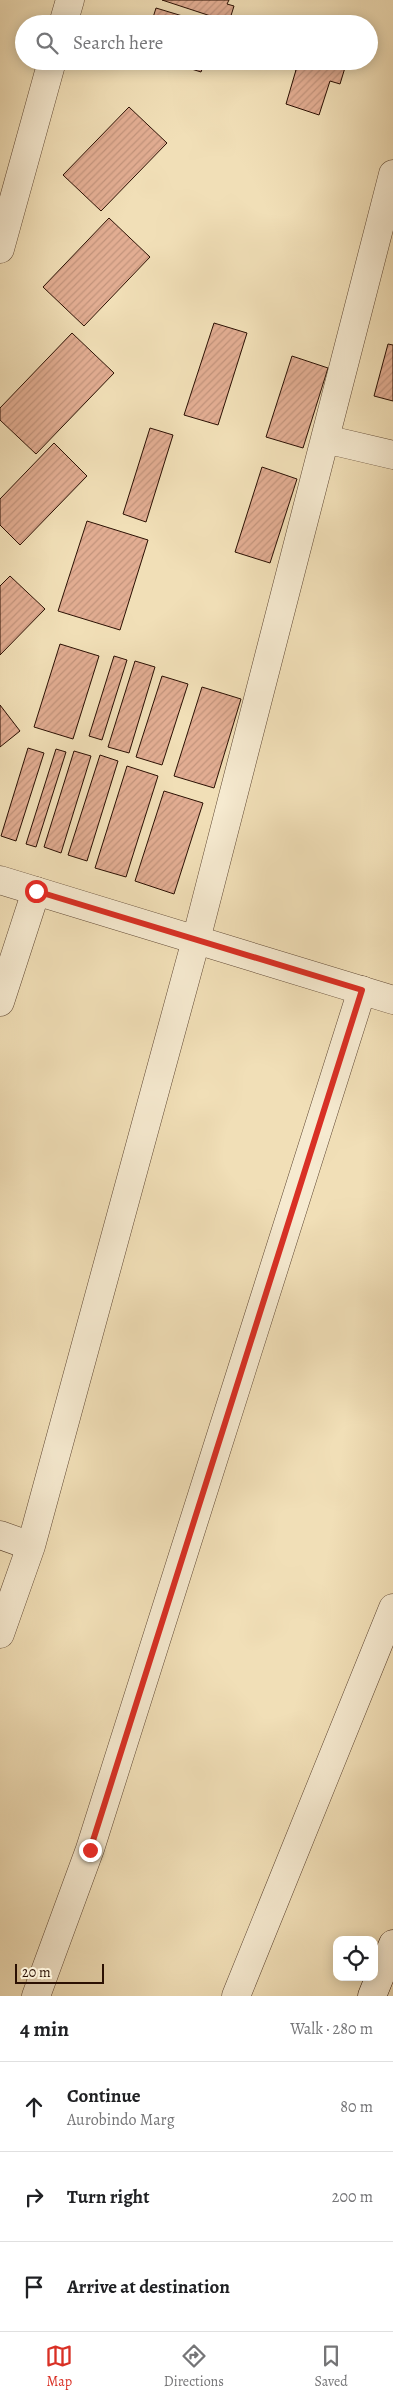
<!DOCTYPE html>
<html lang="en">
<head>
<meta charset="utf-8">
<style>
	:root { --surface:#fff; --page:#f6f6f6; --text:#202124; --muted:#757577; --line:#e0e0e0; --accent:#d93025 }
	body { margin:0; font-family:Alegreya,serif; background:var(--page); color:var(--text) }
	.controls { position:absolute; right:15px; bottom:15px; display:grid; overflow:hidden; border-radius:10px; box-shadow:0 2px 12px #0003 }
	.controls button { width:45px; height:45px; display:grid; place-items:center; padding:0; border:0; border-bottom:1px solid var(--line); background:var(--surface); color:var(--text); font:25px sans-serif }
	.scale { position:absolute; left:15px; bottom:12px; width:89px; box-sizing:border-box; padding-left:5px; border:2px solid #2b1003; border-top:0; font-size:14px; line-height:18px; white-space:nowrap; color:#2b1003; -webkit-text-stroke:4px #f6ead0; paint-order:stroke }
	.stop { position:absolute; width:15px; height:15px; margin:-11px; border:4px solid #d93025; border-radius:50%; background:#fff }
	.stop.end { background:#d93025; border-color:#fff; box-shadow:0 1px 5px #0008 }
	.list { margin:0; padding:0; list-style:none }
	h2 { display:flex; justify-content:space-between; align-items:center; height:65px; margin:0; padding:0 20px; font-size:21px }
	h2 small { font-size:16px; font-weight:400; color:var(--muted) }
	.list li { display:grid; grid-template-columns:32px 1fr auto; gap:15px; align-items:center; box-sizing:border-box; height:90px; padding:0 20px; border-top:1px solid var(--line) }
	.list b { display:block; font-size:19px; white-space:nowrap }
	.list p { margin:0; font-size:16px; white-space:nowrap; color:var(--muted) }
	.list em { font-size:16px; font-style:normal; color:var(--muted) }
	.icon { flex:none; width:28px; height:28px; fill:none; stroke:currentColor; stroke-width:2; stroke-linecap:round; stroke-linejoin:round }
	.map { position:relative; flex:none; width:393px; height:1996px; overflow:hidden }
	.search { position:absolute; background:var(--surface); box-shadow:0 2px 12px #0003; left:15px; right:15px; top:15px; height:55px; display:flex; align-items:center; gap:12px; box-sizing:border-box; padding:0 18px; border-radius:28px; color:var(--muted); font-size:19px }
	.sheet { height:335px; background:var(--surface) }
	nav { display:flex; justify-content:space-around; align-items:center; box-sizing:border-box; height:70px; border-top:1px solid var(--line); background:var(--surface); font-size:14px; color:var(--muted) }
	nav a { display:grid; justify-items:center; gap:2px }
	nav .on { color:var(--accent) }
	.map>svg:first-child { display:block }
</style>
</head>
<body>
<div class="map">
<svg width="393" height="1996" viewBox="0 0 393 1996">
	<defs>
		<pattern id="building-hatch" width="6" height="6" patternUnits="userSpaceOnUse" patternTransform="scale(1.25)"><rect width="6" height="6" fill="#e2ad92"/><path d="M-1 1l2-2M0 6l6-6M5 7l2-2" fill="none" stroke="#c2947c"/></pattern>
	</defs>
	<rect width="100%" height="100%" fill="#f1dfb7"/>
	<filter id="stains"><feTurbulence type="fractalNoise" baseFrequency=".004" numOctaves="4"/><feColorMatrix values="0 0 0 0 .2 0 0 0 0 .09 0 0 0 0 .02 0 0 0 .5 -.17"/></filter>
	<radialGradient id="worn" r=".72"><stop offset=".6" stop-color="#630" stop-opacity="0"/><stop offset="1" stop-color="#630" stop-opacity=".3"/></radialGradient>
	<path fill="url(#building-hatch)" stroke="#2b1003" d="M162 0H229L227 4 234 6 229 22Z
		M156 8 209 24H151Z
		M166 61H205L201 72Z
		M281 61H347L340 84 330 81 319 115 286 104 296 70 280 65Z
		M129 107 167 143 101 211 63 175Z
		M109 218 150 257 84 326 43 287Z
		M214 323 247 333 218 425 184 415Z
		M72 333 114 373 36 454 0 420V408Z
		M388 344 393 345V401L374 396Z
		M292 356 328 368 303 448 266 437Z
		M150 428 173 435 146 522 123 514Z
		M54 443 87 476 20 545 0 525V499Z
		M262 467 297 479 270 563 235 552Z
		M87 521 148 540 120 630 58 611Z
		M10 576 45 609 0 655V586Z
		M60 644 99 656 73 739 34 727Z
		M114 656 127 660 102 740 89 736Z
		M135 661 155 667 129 753 108 747Z
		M162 676 188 684 162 765 136 757Z
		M202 687 241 699 214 788 174 776Z
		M0 705 20 731 0 747Z
		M28 748 44 753 16 841 1 836Z
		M56 749 66 752 36 847 26 844Z
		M74 751 91 756 61 853 44 847Z
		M100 755 118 761 87 861 68 855Z
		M127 766 158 776 126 877 95 868Z
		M164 791 203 803 174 894 135 881Z"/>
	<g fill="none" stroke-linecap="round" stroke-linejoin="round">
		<g stroke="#5c4430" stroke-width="29">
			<path id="minor" d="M63 24 70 0
				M0 249 52 61
				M325 439 393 455
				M0 1002 36 891
				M0 1535 31 1546
				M0 1634 31 1546 196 940 393 174
				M36 1996 90 1849 362 990
				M236 1996 393 1608"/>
		</g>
		<g stroke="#5c4430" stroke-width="29">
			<path id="tertiary" d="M0 880 393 1000"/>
		</g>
		<g stroke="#2b1003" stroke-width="29">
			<path id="secondary" d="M372 1996 393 1944"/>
		</g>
		<use href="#minor" stroke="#f6ead0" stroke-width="28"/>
		<use href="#tertiary" stroke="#f6ead0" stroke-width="28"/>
		<use href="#secondary" stroke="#f6ead0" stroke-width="28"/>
	</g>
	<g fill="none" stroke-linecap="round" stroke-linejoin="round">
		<path stroke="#d93025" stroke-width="6" d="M36 891 362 990 90 1850"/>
	</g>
	<rect width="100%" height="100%" filter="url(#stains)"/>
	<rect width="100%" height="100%" fill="url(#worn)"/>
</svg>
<div class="controls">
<button><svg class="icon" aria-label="locate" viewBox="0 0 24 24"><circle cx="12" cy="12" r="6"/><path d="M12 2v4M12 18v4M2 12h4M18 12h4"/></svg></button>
</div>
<div class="scale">20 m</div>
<div class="stop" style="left:36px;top:891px"></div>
<div class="stop end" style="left:90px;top:1850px"></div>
<div class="search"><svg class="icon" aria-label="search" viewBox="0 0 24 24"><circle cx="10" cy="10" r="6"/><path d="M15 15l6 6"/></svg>Search here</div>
</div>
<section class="sheet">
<h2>4 min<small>Walk · 280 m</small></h2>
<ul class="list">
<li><svg class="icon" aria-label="ahead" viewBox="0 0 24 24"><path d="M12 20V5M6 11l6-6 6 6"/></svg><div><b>Continue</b><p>Aurobindo Marg</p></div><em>80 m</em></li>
<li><svg class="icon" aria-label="right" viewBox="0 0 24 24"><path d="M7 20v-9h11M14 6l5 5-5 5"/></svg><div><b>Turn right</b></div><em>200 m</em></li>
<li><svg class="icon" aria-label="arrive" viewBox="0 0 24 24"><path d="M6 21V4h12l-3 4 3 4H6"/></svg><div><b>Arrive at destination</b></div></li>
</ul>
</section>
<nav>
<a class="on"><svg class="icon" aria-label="map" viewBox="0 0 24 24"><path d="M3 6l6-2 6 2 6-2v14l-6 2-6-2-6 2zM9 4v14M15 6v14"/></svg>Map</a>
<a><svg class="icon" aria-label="directions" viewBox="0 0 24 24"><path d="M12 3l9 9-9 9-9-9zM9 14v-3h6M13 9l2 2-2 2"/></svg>Directions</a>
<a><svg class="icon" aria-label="saved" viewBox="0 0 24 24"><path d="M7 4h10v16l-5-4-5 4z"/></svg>Saved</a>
</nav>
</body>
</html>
